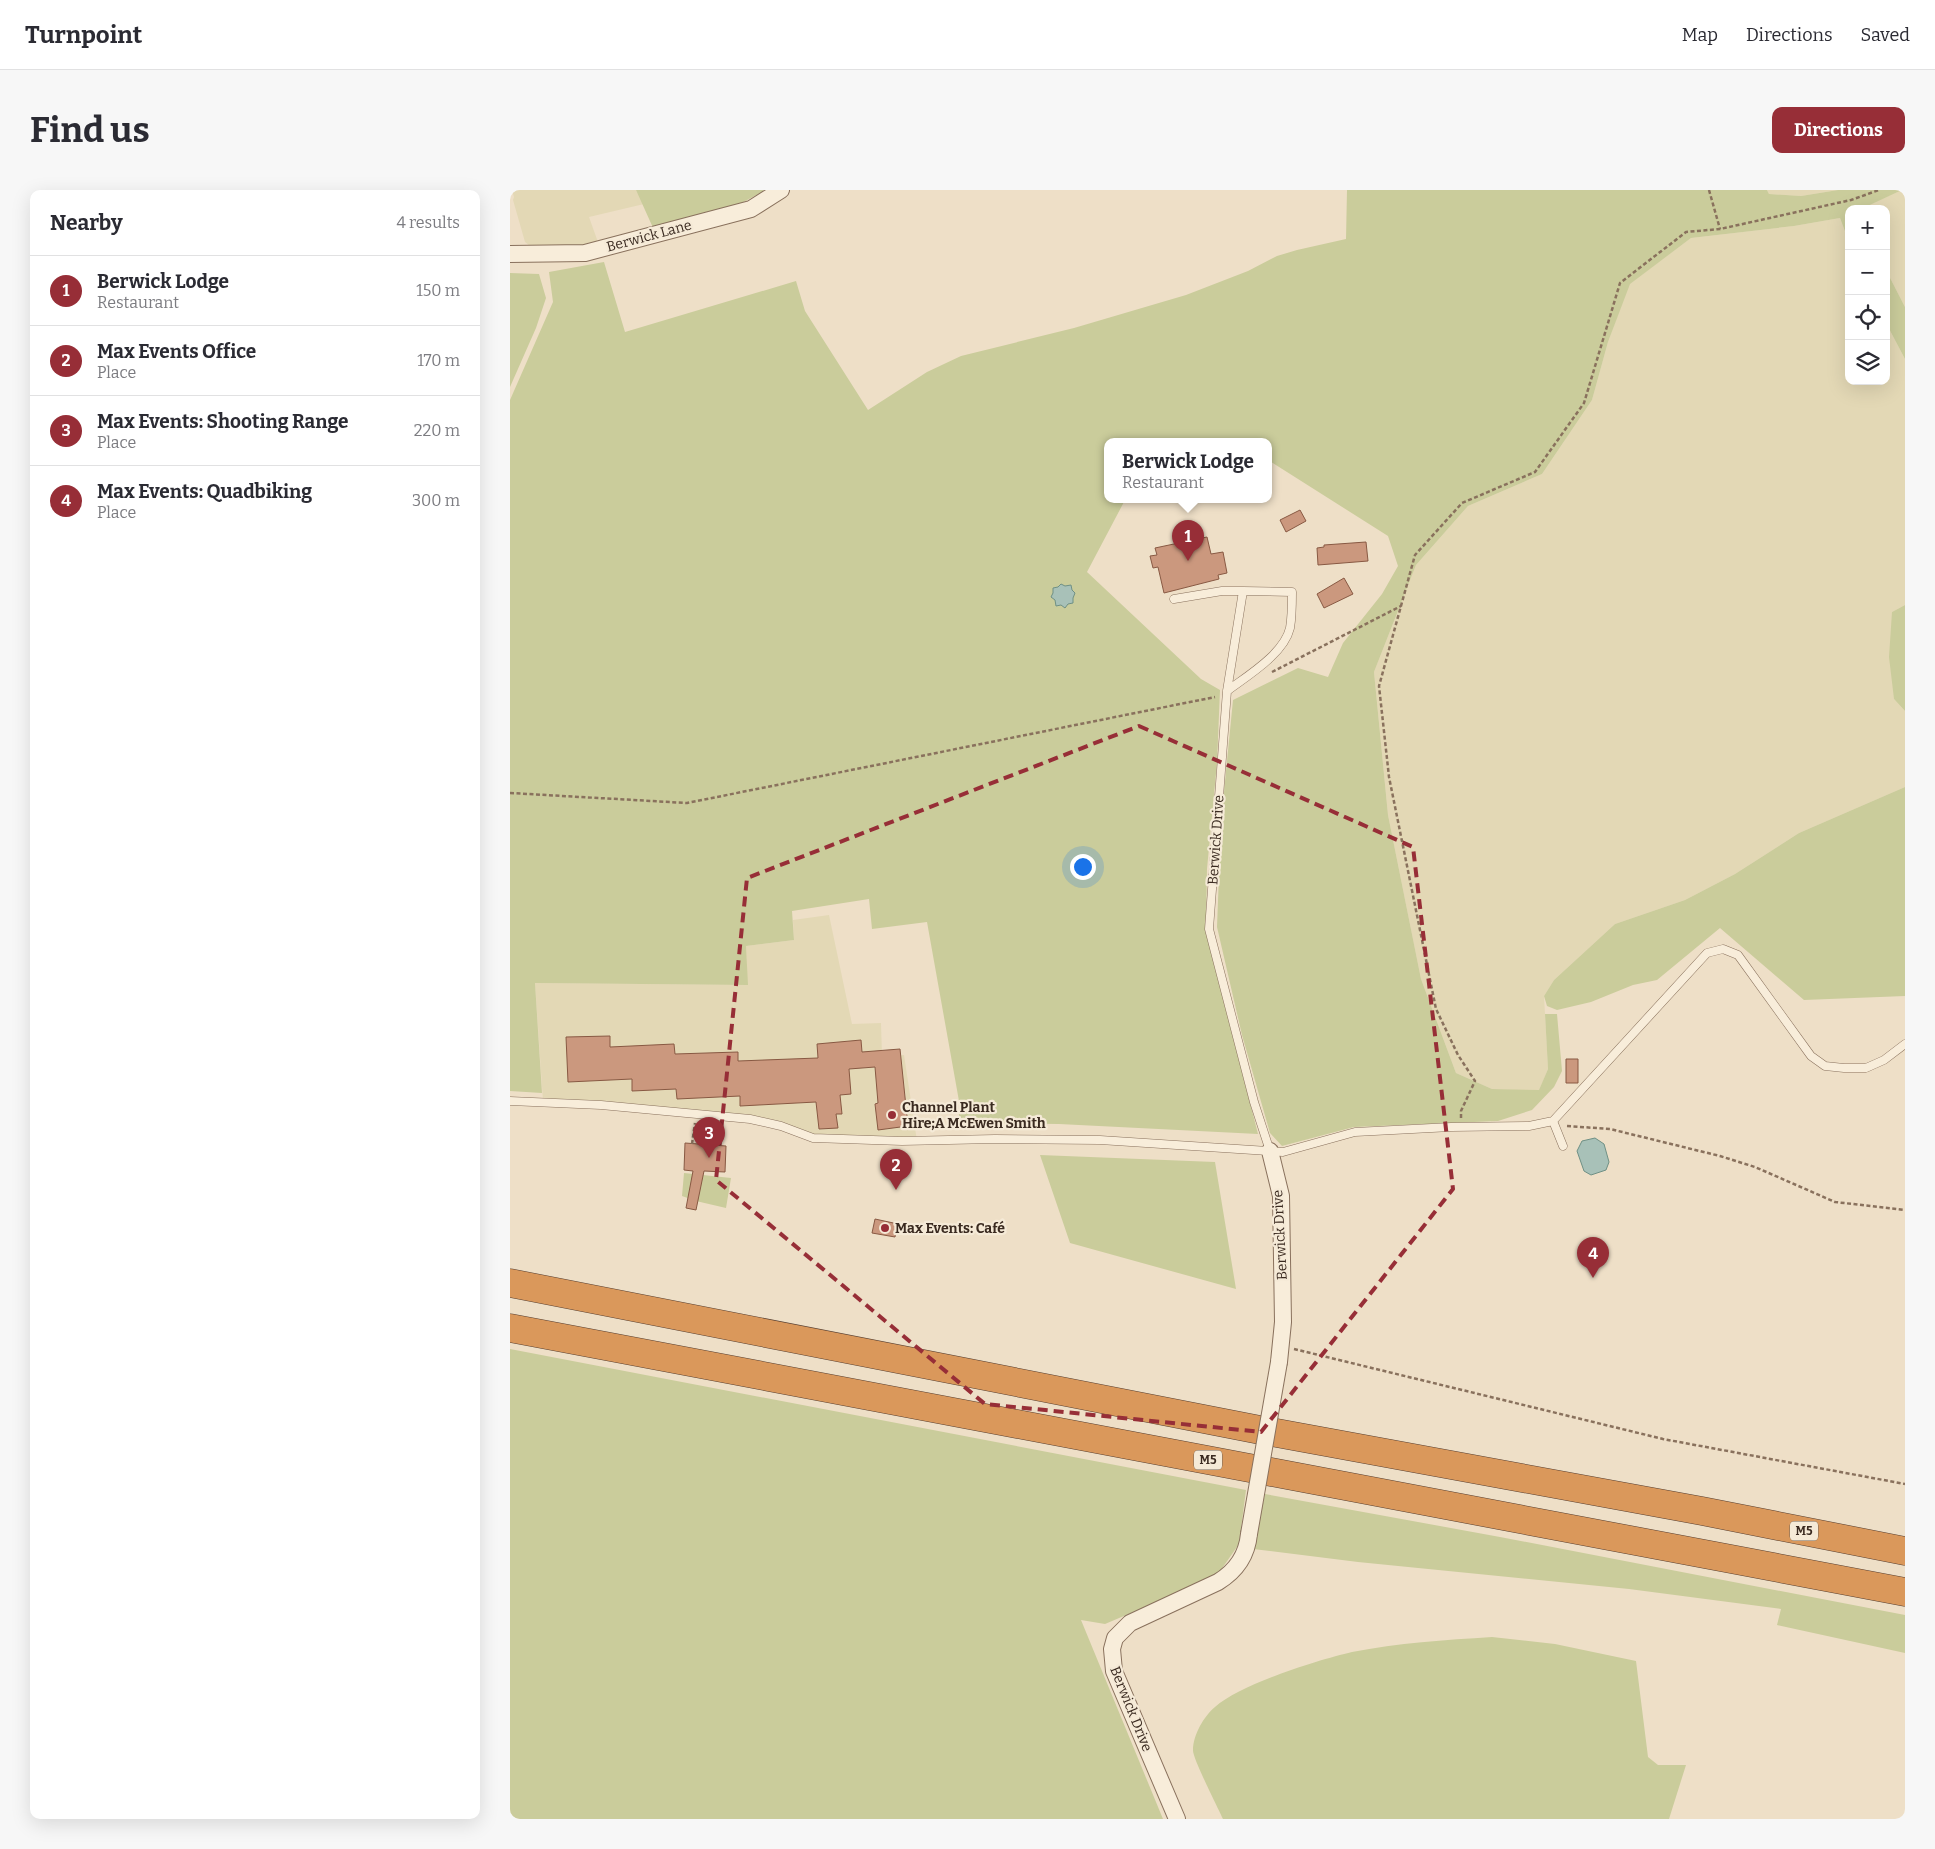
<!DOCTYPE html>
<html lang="en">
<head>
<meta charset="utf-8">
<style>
	:root { --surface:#fff; --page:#f7f7f7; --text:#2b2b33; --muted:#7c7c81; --line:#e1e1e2; --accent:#972e37 }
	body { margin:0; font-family:Bitter,serif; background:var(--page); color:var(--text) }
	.controls { position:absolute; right:15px; top:15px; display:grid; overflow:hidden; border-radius:10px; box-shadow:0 5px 20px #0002 }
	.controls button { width:45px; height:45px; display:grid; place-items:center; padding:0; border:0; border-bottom:1px solid var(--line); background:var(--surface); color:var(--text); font:25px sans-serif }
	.you { position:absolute; left:572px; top:676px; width:18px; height:18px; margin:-12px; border:4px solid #fff; border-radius:50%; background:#1a73e8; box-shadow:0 0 0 8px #1a73e833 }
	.badge { display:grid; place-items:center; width:32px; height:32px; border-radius:50%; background:var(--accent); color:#fff; font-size:16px; font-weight:700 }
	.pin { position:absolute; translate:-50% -41px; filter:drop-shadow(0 1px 2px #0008) }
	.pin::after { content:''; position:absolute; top:26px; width:18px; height:15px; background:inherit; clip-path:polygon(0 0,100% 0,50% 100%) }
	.popup { position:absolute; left:594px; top:248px; width:168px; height:65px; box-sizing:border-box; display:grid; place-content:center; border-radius:10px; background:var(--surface); filter:drop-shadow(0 1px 4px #0005); font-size:16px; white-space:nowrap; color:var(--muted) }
	.popup b { font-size:19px; color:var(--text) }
	.popup::after { content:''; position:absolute; left:50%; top:100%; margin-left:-10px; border:10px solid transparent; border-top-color:var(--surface) }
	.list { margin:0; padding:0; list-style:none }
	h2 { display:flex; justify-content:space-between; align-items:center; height:65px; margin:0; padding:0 20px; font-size:21px }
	h2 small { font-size:16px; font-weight:400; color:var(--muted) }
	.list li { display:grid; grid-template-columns:32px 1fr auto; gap:15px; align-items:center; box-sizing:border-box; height:70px; padding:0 20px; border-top:1px solid var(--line) }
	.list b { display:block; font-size:19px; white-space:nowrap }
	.list p { margin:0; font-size:16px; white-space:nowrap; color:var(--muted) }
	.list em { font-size:16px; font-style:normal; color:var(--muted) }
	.icon { flex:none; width:28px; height:28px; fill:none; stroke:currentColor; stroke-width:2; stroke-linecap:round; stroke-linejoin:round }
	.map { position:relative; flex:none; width:1395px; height:1629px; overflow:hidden; border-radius:10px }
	header { display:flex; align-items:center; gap:30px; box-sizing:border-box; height:70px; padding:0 25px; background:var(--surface); border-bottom:1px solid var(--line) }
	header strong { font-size:24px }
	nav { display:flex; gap:28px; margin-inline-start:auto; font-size:18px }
	.intro { display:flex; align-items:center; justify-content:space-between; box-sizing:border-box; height:120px; padding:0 30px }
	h1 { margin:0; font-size:35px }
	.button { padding:12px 22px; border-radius:10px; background:var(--accent); color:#fff; font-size:18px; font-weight:700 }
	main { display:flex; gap:30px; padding:0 30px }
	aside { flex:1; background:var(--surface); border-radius:10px; box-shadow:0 5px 20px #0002 }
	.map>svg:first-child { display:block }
</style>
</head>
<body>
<header>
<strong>Turnpoint</strong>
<nav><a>Map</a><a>Directions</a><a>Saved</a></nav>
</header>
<div class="intro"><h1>Find us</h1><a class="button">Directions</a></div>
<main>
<aside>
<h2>Nearby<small>4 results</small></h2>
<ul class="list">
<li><span class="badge">1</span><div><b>Berwick Lodge</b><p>Restaurant</p></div><em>150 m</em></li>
<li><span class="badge">2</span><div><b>Max Events Office</b><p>Place</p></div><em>170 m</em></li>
<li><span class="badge">3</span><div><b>Max Events: Shooting Range</b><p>Place</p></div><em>220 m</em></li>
<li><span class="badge">4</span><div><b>Max Events: Quadbiking</b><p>Place</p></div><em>300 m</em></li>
</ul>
</aside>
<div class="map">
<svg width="1395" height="1629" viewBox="0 0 1395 1629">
	<rect width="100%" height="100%" fill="#eedfc7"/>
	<path fill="#e3d8b5" d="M2 0H126L134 14 79 27 89 55 24 59 15 52 3 10 4 7Z
		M1257 0H1328L1291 6 1259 4Z
		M1392 0H1395V117L1376 80V19L1351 18Z
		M1330 28 1339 52V191H1376V133L1395 169V415L1382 422 1384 509 1395 521V597L1289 643 1225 684 1175 710 1105 734 1044 790 1034 806 1038 879 1029 901 982 899 946 883 911 789 878 625 864 482 906 375 958 316 1032 284 1082 210 1098 152 1119 94 1181 48 1284 36Z
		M319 725 342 834 371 833 372 867 394 865 407 951 303 948 271 936 33 911 25 793 237 795 236 756 284 750 283 730Z"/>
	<path fill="#cacc9b" d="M126 0H253L254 1 224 17 144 40Z
		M837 0H1257L1259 4 1291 6 1328 0H1392L1351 19H1339V52L1330 28 1284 36 1181 48 1120 94 1098 152 1082 210 1032 284 958 316 906 375 864 482 878 625 911 789 946 883 982 899 1029 900 1038 879 1035 824H1047L1052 881 1044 897 1022 920 988 931 844 937 772 956 760 943 732 845 707 737 711 632 723 510 788 478 818 487 833 453 872 404 888 376 878 346 758 270V252H598V310H615L577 382 691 489 710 500 707 573 697 679 696 736 702 764 748 944 549 934 449 933V911L417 732 362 739 359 709 282 721 284 750 236 756 238 795 25 793 32 903 0 901V210L43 112 39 82 94 72 115 142 286 91 295 121 358 220 417 182 451 166 564 138 676 105 738 81 767 66 787 60 836 49Z
		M1376 80 1395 117V169L1376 133Z
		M0 83 29 84 36 108 26 138 0 197Z
		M1395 415V521L1384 509 1379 467 1382 422Z
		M1395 597V806L1294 810 1210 738 1147 790 1123 795 1081 812 1047 820 1037 816 1034 806 1044 790 1105 734 1175 710 1225 684 1289 643Z
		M530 965 705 972 726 1099 560 1053Z
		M174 983 221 988 216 1018 186 1011 172 1006Z
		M0 1159 736 1300 729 1354 706 1387 595 1434 571 1430 653 1629H0Z
		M755 1304 990 1347 1395 1425V1463L1267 1435 1271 1419 1119 1399 848 1372 743 1359Z
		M982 1447 1045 1454 1126 1471 1138 1567 1148 1575H1176L1159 1629H713C708 1618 682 1567 683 1560 683 1545 694 1526 705 1517 731 1494 808 1470 842 1462 888 1453 935 1450 982 1447Z"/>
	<path fill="#a8c1b8" stroke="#6f9085" d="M551 394 555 396 561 395 562 400 565 403 563 408V413L558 414 555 418 551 415 546 416 545 410 541 407 543 403V398L548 397Z
		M1085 948 1094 954 1099 972 1096 980 1081 985 1074 981 1067 961 1072 951Z"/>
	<path fill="#cb987e" stroke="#885943" d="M790 320 796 331 776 342 770 330Z
		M697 347 701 364 713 362 717 383 708 385 709 389 654 403 648 377 643 378 640 366 647 365 645 358Z
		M856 352 858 371 808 375 807 358 814 357V355Z
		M834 388 843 404 814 418 807 404Z
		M100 846V857L164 854 165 864 228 862V871L308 868 307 854 351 850 352 862 390 859 398 936 368 940 365 914 368 913 365 877 339 879 341 904 330 905 332 924H326L328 938 309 939 306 912 230 916V906L167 909 166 899 122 901V889L58 892 56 847Z
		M1056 869H1068V893H1056Z
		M175 953 216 956 215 982 194 981 186 1020 176 1018 183 981 174 980Z
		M365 1029 388 1034 385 1047 362 1043Z"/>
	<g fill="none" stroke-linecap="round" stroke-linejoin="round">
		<g stroke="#89715d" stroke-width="9">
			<path id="lane" d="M664 409 712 401H733
				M717 501C737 486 774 464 780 438 782 427 782 414 782 402L733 401 717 501 699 739 744 912 760 961
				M0 911 91 915 240 929 271 936 303 948 392 951 485 949 590 950 773 962 845 942 941 937 1019 936 1043 931 1197 763 1213 759 1228 765 1301 866 1315 876 1334 878H1356L1374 870 1395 854
				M1043 931 1053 956"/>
		</g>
		<g stroke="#89715d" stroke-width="18">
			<path id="street" d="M0 64 75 63 241 19 271 0
				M760 961 771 1006 773 1132 769 1172
				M667 1629 604 1481 602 1459 605 1448 620 1433 708 1392C726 1381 737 1365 739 1344"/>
		</g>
		<g stroke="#573f31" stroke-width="29">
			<path id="highway" d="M0 1093 750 1240 1192 1321 1395 1361
				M0 1138 1395 1402"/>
		</g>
		<path stroke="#89715d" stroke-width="2.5" stroke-dasharray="4 2.5" stroke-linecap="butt" d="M1199 0 1210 39
			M762 482 891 416
			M0 603 177 613 705 507
			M951 928V921L965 891 948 865 926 819 879 587 869 496 905 365 952 313 1025 282 1074 213 1110 93 1176 42 1210 39 1341 10 1369 0
			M1057 936 1100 939 1210 966 1245 977 1325 1012 1395 1020
			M182 954 185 933
			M784 1159 1153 1249 1395 1294"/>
		<use href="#lane" stroke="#f8edda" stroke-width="8"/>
		<use href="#street" stroke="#f8edda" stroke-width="16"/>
		<use href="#highway" stroke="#da985b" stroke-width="28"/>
		<g stroke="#89715d" stroke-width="18" stroke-linecap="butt">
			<path id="street-bridge" d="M739 1344 769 1172"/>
		</g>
		<use href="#street-bridge" stroke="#f8edda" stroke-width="16"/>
	</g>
	<path fill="none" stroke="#972e37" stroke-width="4" stroke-dasharray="10 6" stroke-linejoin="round" d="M629 536 903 657 943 999 751 1242 475 1214 206 990 237 688Z"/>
	<g fill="#972e37" stroke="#f5ead7" stroke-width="2">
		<circle cx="382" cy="925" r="5"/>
		<circle cx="375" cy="1038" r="5"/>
	</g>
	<g text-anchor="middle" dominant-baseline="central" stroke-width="4.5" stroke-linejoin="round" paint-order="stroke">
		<g fill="#f5ead7" stroke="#726457" stroke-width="1">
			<rect x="684" y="1260.5" width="28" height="19" rx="4"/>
			<rect x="1280" y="1331.5" width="28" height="19" rx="4"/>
		</g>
		<g font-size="12" font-weight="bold" fill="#3a2a20">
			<text x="698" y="1270">M5</text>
			<text x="1294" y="1341">M5</text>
		</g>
		<g font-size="14" fill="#3a2a20" stroke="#f5ead7">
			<text transform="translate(139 46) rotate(-15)">Berwick Lane</text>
			<text transform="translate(706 650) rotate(-86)">Berwick Drive</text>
			<text transform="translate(770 1045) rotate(-93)">Berwick Drive</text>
			<text transform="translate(621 1519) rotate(68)">Berwick Drive</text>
		</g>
		<g font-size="14" font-weight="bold" fill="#3a2a20" stroke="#f5ead7" text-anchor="start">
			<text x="392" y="917">Channel Plant<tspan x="392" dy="16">Hire;A McEwen Smith</tspan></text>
			<text x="385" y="1038">Max Events: Café</text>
		</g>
	</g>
</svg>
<div class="controls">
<button>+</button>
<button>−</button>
<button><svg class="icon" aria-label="locate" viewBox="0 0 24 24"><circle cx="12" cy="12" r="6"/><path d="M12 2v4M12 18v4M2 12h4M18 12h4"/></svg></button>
<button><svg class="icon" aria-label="layers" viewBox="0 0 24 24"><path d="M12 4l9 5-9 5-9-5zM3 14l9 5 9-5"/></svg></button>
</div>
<div class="you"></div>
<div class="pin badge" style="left:678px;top:371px">1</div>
<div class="popup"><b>Berwick Lodge</b>Restaurant</div>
<div class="pin badge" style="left:386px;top:1000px">2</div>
<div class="pin badge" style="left:199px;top:968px">3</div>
<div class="pin badge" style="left:1083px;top:1088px">4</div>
</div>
</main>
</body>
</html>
